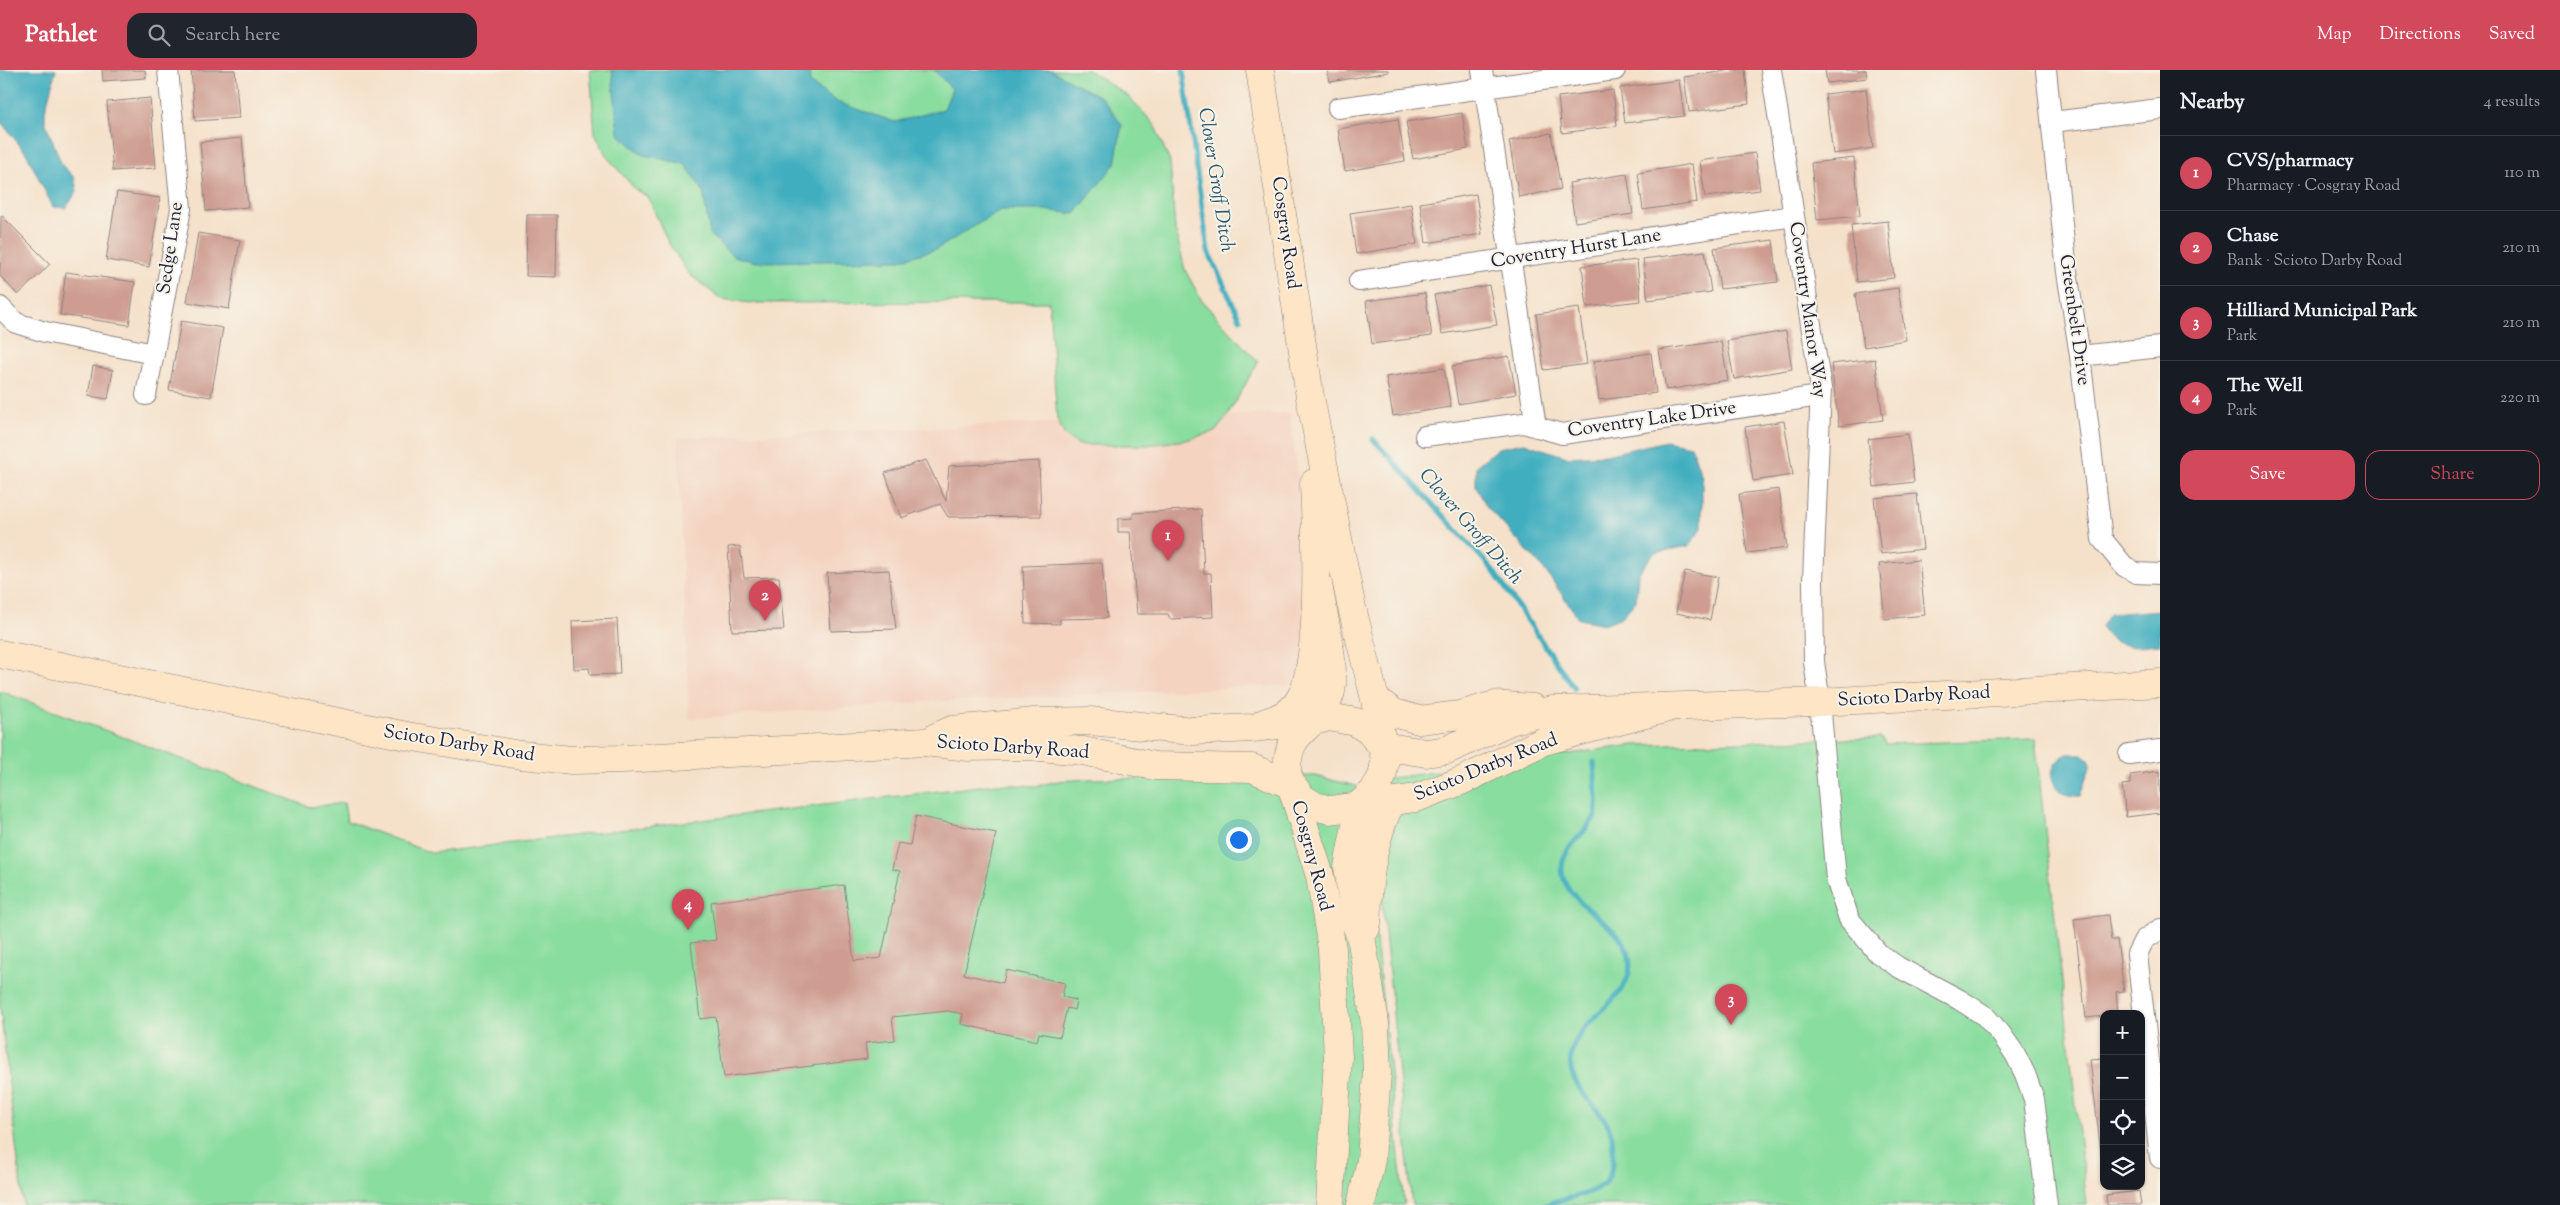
<!DOCTYPE html>
<html lang="en">
<head>
<meta charset="utf-8">
<style>
	:root { --surface:#171b24; --page:#20242c; --text:#f1f3f6; --muted:#9ea1a6; --line:#363941; --accent:#d1495b }
	body { margin:0; font-family:"Sorts Mill Goudy",serif; background:var(--page); color:var(--text) }
	.controls { position:absolute; right:15px; bottom:15px; display:grid; overflow:hidden; border-radius:10px; box-shadow:0 1px 4px #0004 }
	.controls button { width:45px; height:45px; display:grid; place-items:center; padding:0; border:0; border-bottom:1px solid var(--line); background:var(--surface); color:var(--text); font:25px sans-serif }
	.you { position:absolute; left:1238px; top:769px; width:18px; height:18px; margin:-12px; border:4px solid #fff; border-radius:50%; background:#1a73e8; box-shadow:0 0 0 8px #1a73e833 }
	.badge { display:grid; place-items:center; width:32px; height:32px; border-radius:50%; background:var(--accent); color:#fff; font-size:16px; font-weight:700 }
	.pin { position:absolute; translate:-50% -41px; filter:drop-shadow(0 1px 2px #0008) }
	.pin::after { content:''; position:absolute; top:26px; width:18px; height:15px; background:inherit; clip-path:polygon(0 0,100% 0,50% 100%) }
	.list { margin:0; padding:0; list-style:none }
	h2 { display:flex; justify-content:space-between; align-items:center; height:65px; margin:0; padding:0 20px; font-size:21px }
	h2 small { font-size:16px; font-weight:400; color:var(--muted) }
	.list li { display:grid; grid-template-columns:32px 1fr auto; gap:15px; align-items:center; box-sizing:border-box; height:75px; padding:0 20px; border-top:1px solid var(--line) }
	.list b { display:block; font-size:19px; white-space:nowrap }
	.list p { margin:0; font-size:16px; white-space:nowrap; color:var(--muted) }
	.list em { font-size:16px; font-style:normal; color:var(--muted) }
	.actions { display:flex; gap:10px; padding:15px 20px }
	.actions a { flex:1; padding:11px 0; border:1px solid var(--accent); border-radius:15px; text-align:center; font-size:18px; color:var(--accent) }
	.actions .main { background:var(--accent); color:#fff }
	.icon { flex:none; width:28px; height:28px; fill:none; stroke:currentColor; stroke-width:2; stroke-linecap:round; stroke-linejoin:round }
	.map { position:relative; flex:none; width:2160px; height:1135px; overflow:hidden }
	header { display:flex; align-items:center; gap:30px; box-sizing:border-box; height:70px; padding:0 25px; background:var(--accent); color:#fff }
	header strong { font-size:24px }
	nav { display:flex; gap:28px; margin-inline-start:auto; font-size:18px }
	.search { width:350px; height:45px; background:var(--page); display:flex; align-items:center; gap:12px; box-sizing:border-box; padding:0 18px; border-radius:15px; color:var(--muted); font-size:19px }
	main { display:flex }
	aside { flex:1; background:var(--surface) }
	.map>svg:first-child { display:block }
</style>
</head>
<body>
<header>
<strong>Pathlet</strong>
<div class="search"><svg class="icon" aria-label="search" viewBox="0 0 24 24"><circle cx="10" cy="10" r="6"/><path d="M15 15l6 6"/></svg>Search here</div>
<nav><a>Map</a><a>Directions</a><a>Saved</a></nav>
</header>
<main>
<div class="map">
<svg width="2160" height="1135" viewBox="0 0 2160 1135">
	<rect width="100%" height="100%" fill="#f7f3e8"/>
	<filter id="ink" filterUnits="userSpaceOnUse"><feTurbulence type="fractalNoise" baseFrequency=".02" numOctaves="2"/><feDisplacementMap in="SourceGraphic" scale="10" xChannelSelector="R" yChannelSelector="G"/><feConvolveMatrix kernelMatrix="1 2 1 2 8 2 1 2 1" color-interpolation-filters="sRGB"/></filter>
	<filter id="wash" filterUnits="userSpaceOnUse"><feTurbulence type="fractalNoise" baseFrequency=".0096" numOctaves="4" result="noise"/><feDisplacementMap in="SourceGraphic" scale="20" xChannelSelector="R" yChannelSelector="G"/><feGaussianBlur stdDeviation="1.12" result="paint"/><feColorMatrix in="noise" values="0 0 0 0 0 0 0 0 0 0 0 0 0 0 0 0 0 1.4 0 .05"/><feComposite in="paint" operator="in"/></filter>
	<g filter="url(#wash)">
		<rect width="100%" height="100%" fill="#f5e1ca"/>
		<path fill="#f4d3c0" d="M1290 343 1319 587 1290 615 923 632 689 649 678 368Z"/>
		<path fill="#89dd9f" stroke="#56806d" d="M590 0H1088L1128 26 1154 54 1170 92 1175 159 1185 200 1202 231 1258 292 1228 345 1216 361 1186 370 1147 375H1079L1065 366 1057 349 1049 232 750 233 721 229 689 204 668 172 648 127 636 120 607 87 595 63Z
			M0 621 310 737 344 733 347 751 431 783 996 714 1037 716 1058 711 1090 709 1316 706 1360 717 1404 1135H23L0 937Z
			M1881 668 1886 674 2035 669 2087 1135H1412L1370 711 1634 675Z"/>
		<path fill="#41aebf" stroke="#32687d" d="M0 0H56L45 41V51L62 95 74 107 77 121 66 138 53 137 26 83 0 51Z
			M809 0 810 13 837 32 895 52 944 39 952 19 934 0H1051L1102 28 1122 55 1115 94 1075 144 1044 140H1001L937 179 900 190 756 192 733 186 710 165 703 121 685 94 643 85 618 64 612 0Z
			M1666 371 1691 376 1702 407V458L1689 476 1654 483 1638 504 1636 531 1622 547 1604 554 1579 549 1544 499 1487 437 1476 417V396L1498 378 1524 373 1567 387 1606 385Z
			M2160 540V574C2134 576 2116 581 2101 556L2110 544Z
			M2068 684H2083L2090 690V697L2081 726C2073 726 2064 726 2058 719 2046 706 2054 689 2068 684Z"/>
		<g fill="none" stroke-linecap="round" stroke-linejoin="round">
			<path stroke="#41aebf" stroke-width="5" d="M1183 0 1208 181 1240 249
				M1373 369 1492 499 1574 618
				M1545 1135C1564 1127 1589 1127 1605 1113 1615 1103 1615 1067 1608 1055 1594 1031 1563 1014 1572 980 1582 944 1641 926 1628 883 1619 851 1561 833 1562 798 1562 778 1585 764 1594 748 1599 740 1594 703 1594 692"/>
		</g>
		<g id="blocks">
			<path fill="#ce9c90" d="M102 0H145L146 8 103 11Z
				M191 0H235L239 48 195 51Z
				M1327 0H1388L1389 2 1330 12Z
				M1733 0H1745L1749 34 1689 42 1684 7Z
				M1825 0H1866L1867 8 1827 13Z
				M1679 10 1684 46 1625 53 1620 18Z
				M1866 19 1873 78 1833 84 1825 24Z
				M1613 20 1617 56 1562 63 1558 27Z
				M150 28 156 98 113 101 107 32Z
				M1462 43 1468 79 1413 89 1406 52Z
				M1398 49 1405 91 1345 101 1338 59Z
				M1551 63 1561 119 1519 127 1509 71Z
				M242 68 248 137 206 141 200 72Z
				M1755 83 1760 120 1705 127 1700 91Z
				M1854 88 1860 146 1817 150 1811 93Z
				M1692 94 1697 132 1643 140 1638 103Z
				M1627 104 1633 144 1575 152 1569 113Z
				M117 122 160 128 149 197 106 190Z
				M1476 124 1482 164 1426 173 1420 133Z
				M1411 134 1417 174 1356 184 1350 143Z
				M1 145 50 194 18 225 0 206Z
				M527 145H557L556 207 526 206Z
				M1888 151 1894 208 1857 212 1851 155Z
				M198 163 240 170 229 239 187 232Z
				M1773 170 1778 212 1720 219 1714 178Z
				M1705 181 1711 222 1648 230 1643 189Z
				M1637 190 1641 231 1587 237 1582 196Z
				M66 202 135 212 129 255 60 245Z
				M1489 215 1497 255 1442 264 1434 225Z
				M1898 218 1906 270 1864 277 1855 224Z
				M1425 223 1432 266 1372 274 1366 231Z
				M1579 238 1587 294 1544 300 1536 244Z
				M181 251 223 258 211 327 169 320Z
				M1786 261 1792 299 1734 309 1727 271Z
				M1721 271 1728 310 1666 320 1659 280Z
				M1651 283 1656 323 1599 330 1594 291Z
				M1509 286 1516 324 1458 334 1452 296Z
				M1875 289 1883 350 1839 356 1831 294Z
				M93 296 113 300 108 329 88 326Z
				M1444 298 1451 337 1393 346 1386 307Z
				M1784 351 1793 405 1753 411 1745 357Z
				M1908 364 1914 412 1874 417 1868 369Z
				M926 390 946 431 949 396 1039 391 1041 446 948 447 940 434 901 448 885 403Z
				M1779 419 1787 478 1747 483 1739 424Z
				M1917 424 1923 479 1881 484 1874 428Z
				M1201 439 1204 503H1211L1213 547 1170 549 1168 544H1137L1130 462H1118V449L1133 448V443Z
				M740 476 744 508 779 507 784 560 732 561 728 477Z
				M1919 490 1925 545 1885 549 1879 494Z
				M1102 493 1107 548 1060 549V554L1025 553 1023 496Z
				M889 500 896 559 831 561 827 503Z
				M1685 501 1718 507 1710 550 1676 543Z
				M617 549 620 604 590 605 589 598 574 599 572 551Z
				M2160 701V743L2126 747 2122 715 2131 714 2130 705Z
				M916 746 996 763 964 904 1003 913 1006 900 1065 913 1062 927 1076 930 1074 940 1067 938 1060 967 1039 963 1037 971 961 954 963 944 948 941 892 947 895 970 865 973 867 989 724 1007 716 947 700 949 691 873 716 870 711 832 844 815 854 891 881 888 900 801 892 799 898 773 910 775Z
				M2108 845 2111 870H2117L2124 921 2116 922 2118 944H2104V946L2086 948 2074 849Z
				M2104 988V1092H2102L2090 989Z
				M2139 1121 2141 1135H2107L2106 1125Z"/>
		</g>
	</g>
	<g filter="url(#ink)">
		<use href="#blocks" fill-opacity="0" stroke="#8c8282" stroke-width="1"/>
		<g fill="none" stroke-linecap="round" stroke-linejoin="round">
			<g stroke="#8c8282" stroke-width="22">
				<path id="minor" d="M1482 0 1536 357
					M1771 0 1821 318 1813 511 1814 592 1820 632 1836 809 1849 849 1878 883 1898 897 1960 930 1985 946 2001 964 2015 984 2025 1004 2034 1029 2047 1135
					M2046 0 2067 202 2080 286 2102 469 2124 496 2136 503 2160 504
					M1338 38 1615 0
					M2052 52 2160 39
					M1359 211 1794 146
					M0 237 16 253 45 262 154 284
					M2080 286 2160 277
					M146 325 181 139 168 0
					M1425 366 1523 353 1562 364 1820 326
					M2129 684 2160 680
					M2160 859 2144 870 2137 884 2160 1088"/>
			</g>
			<g stroke="#8c8282" stroke-width="29">
				<path id="secondary" d="M1260 0 1310 327 1351 534 1375 629 1385 691 1382 707 1373 722 1360 734 1348 797 1355 851 1362 872 1375 953 1377 1003 1371 1090 1361 1135
					M1318 514C1322 540 1338 602 1330 625 1317 662 1287 655 1287 702L1320 806 1332 879 1338 987 1330 1135
					M0 584 407 666 521 685 572 690 623 689 925 672 969 677 1029 676 1083 681 1155 696 1252 698 1293 716 1302 728 1315 736 1330 740 1416 728 1461 711 1544 671 1668 638
					M1375 629 1394 643 1419 650 1460 645 1495 635 1533 638
					M1264 653C1275 649 1286 646 1294 637 1324 605 1316 459 1314 413
					M936 667 952 660 1034 652 1090 651 1193 661 1252 658 1314 651 1329 647 1356 652 1369 661 1382 676 1426 683 1447 680 1510 651 1552 640 1820 632 2160 613
					M1366 858C1369 847 1367 838 1368 827 1370 794 1376 762 1391 733"/>
			</g>
			<use href="#minor" stroke="#fff" stroke-width="20"/>
			<use href="#secondary" stroke="#fde5c5" stroke-width="28"/>
		</g>
	</g>
	<g text-anchor="middle" dominant-baseline="central" stroke-width="4" stroke-linejoin="round" paint-order="stroke">
		<g font-size="19" fill="#22223b" stroke="#f7f3e8">
			<text transform="translate(1285 163) rotate(82)">Cosgray Road</text>
			<text transform="translate(171 178) rotate(-82)">Sedge Lane</text>
			<text transform="translate(1576 179) rotate(-9)">Coventry Hurst Lane</text>
			<text transform="translate(1807 240) rotate(82)">Coventry Manor Way</text>
			<text transform="translate(2074 250) rotate(82)">Greenbelt Drive</text>
			<text transform="translate(1652 350) rotate(-8)">Coventry Lake Drive</text>
			<text transform="translate(1914 627) rotate(-3)">Scioto Darby Road</text>
			<text transform="translate(459 674) rotate(9)">Scioto Darby Road</text>
			<text transform="translate(1013 678) rotate(4)">Scioto Darby Road</text>
			<text transform="translate(1486 698) rotate(-22)">Scioto Darby Road</text>
			<text transform="translate(1311 786) rotate(75)">Cosgray Road</text>
		</g>
		<g font-size="20" font-style="italic" fill="#2e5a70" stroke="#f7f3e8">
			<text transform="translate(1215 110) rotate(81)">Clover Groff Ditch</text>
			<text transform="translate(1470 457) rotate(49)">Clover Groff Ditch</text>
		</g>
	</g>
</svg>
<div class="controls">
<button>+</button>
<button>−</button>
<button><svg class="icon" aria-label="locate" viewBox="0 0 24 24"><circle cx="12" cy="12" r="6"/><path d="M12 2v4M12 18v4M2 12h4M18 12h4"/></svg></button>
<button><svg class="icon" aria-label="layers" viewBox="0 0 24 24"><path d="M12 4l9 5-9 5-9-5zM3 14l9 5 9-5"/></svg></button>
</div>
<div class="you"></div>
<div class="pin badge" style="left:1168px;top:491px">1</div>
<div class="pin badge" style="left:765px;top:551px">2</div>
<div class="pin badge" style="left:1731px;top:955px">3</div>
<div class="pin badge" style="left:688px;top:860px">4</div>
</div>
<aside>
<h2>Nearby<small>4 results</small></h2>
<ul class="list">
<li><span class="badge">1</span><div><b>CVS/pharmacy</b><p>Pharmacy · Cosgray Road</p></div><em>110 m</em></li>
<li><span class="badge">2</span><div><b>Chase</b><p>Bank · Scioto Darby Road</p></div><em>210 m</em></li>
<li><span class="badge">3</span><div><b>Hilliard Municipal Park</b><p>Park</p></div><em>210 m</em></li>
<li><span class="badge">4</span><div><b>The Well</b><p>Park</p></div><em>220 m</em></li>
</ul>
<div class="actions"><a class="main">Save</a><a>Share</a></div>
</aside>
</main>
</body>
</html>
